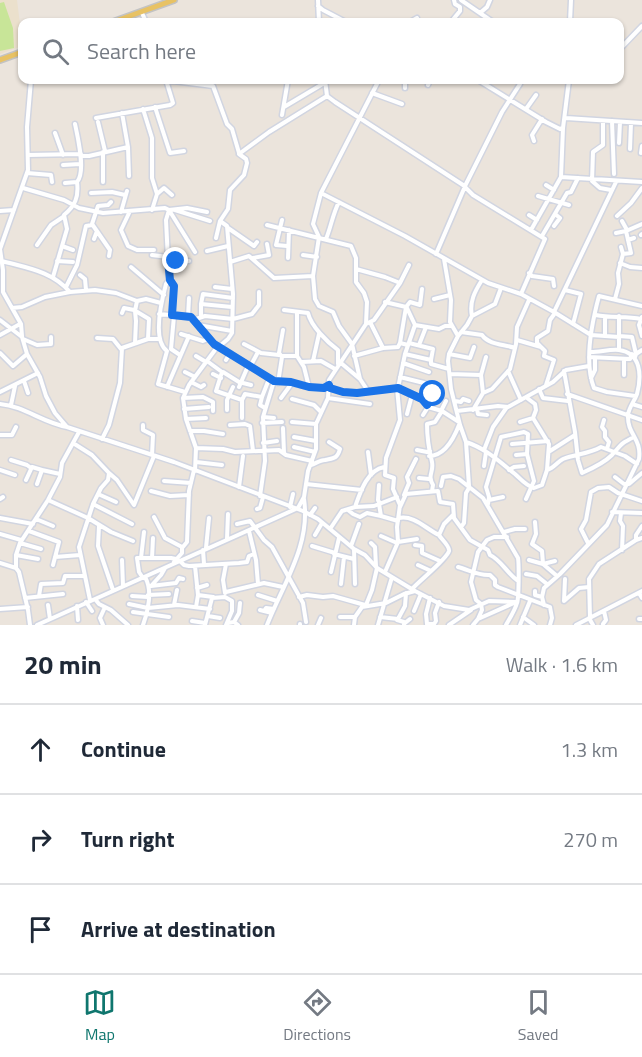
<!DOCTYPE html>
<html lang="en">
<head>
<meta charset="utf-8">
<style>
	:root { --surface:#fff; --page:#f2f2f3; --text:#1f2937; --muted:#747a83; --line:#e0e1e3; --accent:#0f766e }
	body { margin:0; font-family:"Titillium Web",sans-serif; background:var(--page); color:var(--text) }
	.stop { position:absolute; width:18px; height:18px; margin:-14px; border:4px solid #1a73e8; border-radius:50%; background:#fff }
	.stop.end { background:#1a73e8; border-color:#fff; box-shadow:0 2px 6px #0008 }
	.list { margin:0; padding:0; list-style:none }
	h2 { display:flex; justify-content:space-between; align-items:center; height:78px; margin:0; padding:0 24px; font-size:26px }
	h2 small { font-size:20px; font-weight:400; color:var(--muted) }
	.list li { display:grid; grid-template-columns:39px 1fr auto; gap:18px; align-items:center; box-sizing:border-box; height:90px; padding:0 24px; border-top:2px solid var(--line) }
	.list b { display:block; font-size:22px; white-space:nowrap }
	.list em { font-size:20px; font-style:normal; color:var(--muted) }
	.icon { flex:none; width:33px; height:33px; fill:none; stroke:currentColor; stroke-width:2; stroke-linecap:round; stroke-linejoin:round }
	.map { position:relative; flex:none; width:642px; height:625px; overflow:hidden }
	.search { position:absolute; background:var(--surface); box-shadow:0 2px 4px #0004; left:18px; right:18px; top:18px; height:66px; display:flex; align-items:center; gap:15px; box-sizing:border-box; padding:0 21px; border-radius:12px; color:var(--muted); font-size:22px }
	.sheet { height:348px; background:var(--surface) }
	nav { display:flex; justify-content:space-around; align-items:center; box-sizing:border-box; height:84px; border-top:2px solid var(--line); background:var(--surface); font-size:16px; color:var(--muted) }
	nav a { display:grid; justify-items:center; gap:3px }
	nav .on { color:var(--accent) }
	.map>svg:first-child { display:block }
</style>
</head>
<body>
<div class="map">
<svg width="642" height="625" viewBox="0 0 642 625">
	<rect width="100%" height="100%" fill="#ebe4dc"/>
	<path fill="#ebe0cc" d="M0 0H17L22 40V46L0 54Z"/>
	<path fill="#c8e598" d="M4 2 13 28 14 48 0 51V3Z"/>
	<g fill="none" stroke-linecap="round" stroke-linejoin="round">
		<g stroke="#d1d5e1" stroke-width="7">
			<path id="minor" d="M318 0 319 22
				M461 0 493 22
				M318 6 323 10 346 22
				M142 13 146 22
				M480 13 487 7 490 0
				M410 22 417 18
				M451 22 460 11V7L455 4 454 0
				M570 22 571 0
				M620 49 642 26
				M165 80 213 86 227 124 232 129 239 153
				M325 80 327 96 335 102 463 185 473 195 545 239 521 294
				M379 80 321 193 405 236 488 283 521 294 554 312 591 335 619 337
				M405 80V88
				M478 80 546 122 560 129 563 128
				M428 85 430 80
				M372 93 402 104
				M155 107 170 153 184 151
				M284 107 326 82
				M143 109 152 138V178L157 194 152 210
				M526 109 536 95
				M282 115 288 80
				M96 118 170 105 173 103 166 80
				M566 118 642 123
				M603 121V145L593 152 592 181 600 188 611 190
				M612 121 614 174
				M98 122 105 151
				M55 133 63 155
				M534 141 532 135 542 119
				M619 143 620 122
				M128 147 129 176
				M630 149 631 123
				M641 153 642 146
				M28 155 81 154
				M81 156H89L128 147 122 113
				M63 165 80 164
				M27 173 51 175 52 182
				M561 177 642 182
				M103 182V152
				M65 183 77 182C86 172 78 138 75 124
				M546 185 554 190
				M23 188 64 200 79 208 103 213 165 208 169 210 166 220 169 280 174 286 172 315
				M91 193 112 192 125 195
				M321 193 313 224 319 237 313 276 315 299 319 306 333 312 339 326 352 344 360 379
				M157 194 164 188 172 195
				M538 196 569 205
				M175 210 210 221
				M0 211 14 210
				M130 211 121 230 128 246 137 250H154
				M121 212 127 191
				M529 215 537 220
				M617 216 631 203 642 188
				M282 220 276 245 287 246
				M622 221 627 230
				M267 225 351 246 356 258V282L364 293 367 302 366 324
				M554 226 560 218 555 214
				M228 228 254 246 257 242
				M531 230 561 177 563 128 569 80
				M616 233 626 231
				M641 235 642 234
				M542 236 567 193 571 192 578 178
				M216 238 220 221
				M94 239 97 231
				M326 239C331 227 333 213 339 202
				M628 240 634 238
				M37 245 51 225 63 217
				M621 247 623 254
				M73 250 62 246 67 229 64 215C75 206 79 197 77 182
				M207 251 228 246
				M195 252 169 210 187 208 207 212
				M436 254 466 184 502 112 520 84
				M152 255 168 257
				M303 255 317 257
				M109 256 110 250 92 224 98 206 108 205 111 202
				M253 258 269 255 267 244
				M288 258 289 230
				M444 259 451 300 450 322 458 336 449 354 448 361 451 389 460 425 466 442 469 486
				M169 260 189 261
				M2 261C27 268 52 271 70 292
				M57 261 73 262
				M230 262 249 256 274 278 313 276
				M620 263 630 267 642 268
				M131 267 164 295
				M356 269 385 277 400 283
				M529 273 532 276 553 279 554 286
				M80 275 85 279 86 290
				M53 277 62 246
				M169 280 166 284C162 299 152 340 167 351L158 384 185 392
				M66 287 77 265 86 226 92 225
				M215 287 232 289
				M565 290 581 294 573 324
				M434 299 450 295
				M615 299 619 284 618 273 623 254 631 253 626 231 642 224
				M385 302 406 307 410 302 420 305 422 289
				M201 304 203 294 233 298
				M12 308 22 307 45 297 70 292 95 290 116 293 137 301 146 299 161 303
				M407 308 415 325
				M284 310 308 313C311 326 327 342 338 350V364
				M297 312V356L304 367 309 387
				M554 312 616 182
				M122 313 124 308 134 310 149 319 148 339
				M159 314 191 317 214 344 274 381 291 383 309 387 324 388 329 385
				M596 315C610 318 626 316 641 319
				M174 316 171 349 180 355
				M472 316C469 302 475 291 482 280
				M619 316V350
				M188 317 189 298
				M201 317V304L232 307
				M642 317 639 325 642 336
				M0 320 22 337 27 354 40 377 46 396 55 413 67 427 174 462 303 511 318 519 354 549 365 555 377 568 415 591 444 606 469 610 489 601 517 602
				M193 320 205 316 233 319 252 314 259 305V292
				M370 322 383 348
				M198 325 232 331
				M461 332 482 335C489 345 504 344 515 348
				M181 334 203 341 208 339
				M0 335 20 324
				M22 336 21 324 3 292V270L0 249 28 170 27 127 31 80
				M458 336 467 325 472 316 495 304 501 288
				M605 336V317
				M619 336 632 337 636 354 635 357
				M97 338 113 339 121 349
				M23 339 37 345 51 344V337
				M517 340 541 347 545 351 544 356 554 360 546 385
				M135 343 136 321 135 311 137 301
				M400 343 406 307
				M409 343 433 349 431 360
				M244 344 261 353 279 355
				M419 345 426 327
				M540 346 537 343V338L548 331 550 320 555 313
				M0 353 13 366 27 354
				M405 354 431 360V364L449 369
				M449 354 470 358 474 347
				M636 354 642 350
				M196 356 206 362
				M282 356H297
				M354 356 383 348 398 347 400 343 408 345
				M589 357 630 359 632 354
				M226 360 230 353
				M207 361 222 372 216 391 242 400
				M313 361 319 334
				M302 362 321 361 335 369
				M341 363 360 379 368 391
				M403 363 429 372
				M250 367 258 352
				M508 371 521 400
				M564 371 575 432 578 460 582 473C591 469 604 463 612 455 622 444 620 444 634 437
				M185 372 195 377
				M223 372 239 382 251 385
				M213 374 221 378
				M450 374 481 375
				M624 375V360
				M400 377 424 383
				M591 378 595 370V359
				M24 381 28 393
				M274 381 263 417 274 418
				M191 382 201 387 204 385
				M278 383 282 357 279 353 283 330
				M167 387 189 336
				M239 387 248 366
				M330 388 343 392 357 393 398 388 421 399 428 407 442 411 459 422
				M398 388 405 354 415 325 439 329 445 326H451
				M539 389 543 398 568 401
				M0 392 38 373
				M483 393 481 375 486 357
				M567 394 642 420
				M635 396 607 392 594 388C584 363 592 322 599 296L642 306
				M262 397 260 405 265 408
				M183 398 203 397 213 402V411
				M281 398 292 383
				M328 398 370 404
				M292 399 314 405 321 412
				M421 399 427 387
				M455 401 461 402 463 399 469 401
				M0 404C24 406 43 423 67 427
				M632 404 642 407
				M11 405 15 386
				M427 405 434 390
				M184 409 209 407
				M477 409 478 414 487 415
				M227 410V400L233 387
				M473 410 483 393 492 389 510 369 516 344 517 327 529 300
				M441 411 446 401
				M457 411 498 406 508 407 553 382 566 370 589 366
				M407 414 412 395
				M423 415 428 407
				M242 418V400L245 394 262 397 269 379
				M533 418 549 444 547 470
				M186 419 206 418
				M604 420 602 427 605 431V437L609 442 607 449
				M292 422 316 424
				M520 422 533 418 536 410 535 404 527 398
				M262 423 282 422
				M143 425V430L153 435 152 455
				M230 425 245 424 250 426 253 451
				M283 428 284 453
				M190 431H204L223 434
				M0 435H12L16 427
				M294 437 316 441
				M102 439 109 425 120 383 122 348 148 339H160
				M466 442C485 448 500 462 515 474 522 480 525 485 534 488L542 485 547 470C554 468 557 462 563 459 576 454 589 454 601 447L625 456 637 464
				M73 443 92 455 109 473 108 480 101 488 93 504 79 547 90 600
				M263 443 277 441
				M512 444 548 441
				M294 447 315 452
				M196 448 223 449 235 452 279 450 286 455 312 461
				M417 450 427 452 430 451
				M484 450 493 427 507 407
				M550 451 575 435
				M368 452 371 475
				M516 455 527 454
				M429 456C445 456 454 438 459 425
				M11 460 27 465 31 468
				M196 462 222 465
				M311 465C315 464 320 460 325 460 334 458 337 459 340 449L329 442
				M484 466 486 452
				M0 470 15 475
				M509 470 514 467 524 466
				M195 471 196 448 186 419 183 398 189 385 215 350 228 339 232 333 233 294 227 226 220 221 228 209 230 190 244 175 247 163 246 159 239 154 269 132 327 96
				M109 473 117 480 134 505 154 456
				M615 477 624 484H629L642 473
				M419 478 429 479
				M26 480 32 467 42 470
				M164 481 191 483
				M37 484 42 470 60 474
				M306 484 362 490
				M379 485 378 500 380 504
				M441 486 443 477 451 476 459 479 483 498 518 558C519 564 519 598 517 603 515 610 510 618 506 625
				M239 487 243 456
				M151 491 170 496 189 495
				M432 491 433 485C427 474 434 473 432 462 429 450 427 438 427 424L435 422 442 411
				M98 494 116 502
				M404 495 409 483 407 477 416 459
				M260 496 265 461 263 417
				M0 499 3 497
				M48 500 88 518 111 532 133 541
				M489 500 503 497
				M93 504 132 524
				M379 504 381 516 398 521
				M488 504 489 497 486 487 501 437 524 432 528 434 527 454 534 481 526 499
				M290 507 293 494
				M355 507 374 506 397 497
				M400 507 406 494 438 491 440 502 453 504 454 518 470 540 488 550 490 555C501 560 507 573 517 580
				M257 509 260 508 263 497
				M348 510 353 514 360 517 367 513 381 516
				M612 512 642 513
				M621 513 620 521 623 526 622 550
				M310 515 315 508
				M154 517 165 538 182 547V553L174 562
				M0 518 33 524
				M399 518C414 515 426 529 439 535
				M36 519 53 526
				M535 522 536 534 532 544 542 551 543 564 557 576
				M237 524 250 521 264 540 272 547 303 603 306 622
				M99 526 98 546 113 590
				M461 527 464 523 466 493 469 488
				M330 529 342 511 355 507C360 493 367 470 384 467
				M29 531 59 542 53 565
				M249 531 256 560 258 584
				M504 532 515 529H525
				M0 534 21 540
				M315 535 322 523
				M381 536 397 543
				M227 539 228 514
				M636 540 642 538
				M398 542 417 539
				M20 543 41 549
				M371 543 375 547 376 566
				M588 543 581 529 586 520 591 492 598 488 609 487 618 493 642 501
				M415 545 422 546V553L440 561
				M312 546 335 553
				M351 546 359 524
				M182 548 187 542 189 491 194 470
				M206 548 209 518
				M354 549 355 584
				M203 550 204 564
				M334 554 354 559
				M16 555 38 559
				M55 557 80 555
				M141 558 144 532
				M152 558 153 538
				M122 560 123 586
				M529 560 543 564 555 561
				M180 561 184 565 189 566 239 563 247 562 249 556 254 554
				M0 563 16 568 19 572 28 610 30 625
				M418 565 431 571
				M195 566 198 595 196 607
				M458 567C469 570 479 576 490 575L495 580V585L498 587 550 607 552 618 550 625
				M16 568V555L20 543 48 500 60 477 62 463 79 432
				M331 572 339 538
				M385 572 398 542 397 527 400 505 393 489 394 478 385 475 386 458 400 420 397 388
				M526 574 537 576 547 584
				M143 578 139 572 137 558H171L176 559
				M565 579 564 601 579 588 589 587
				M341 584 344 557
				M151 586 176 583 179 578 183 579
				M151 586 161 575 165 568
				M197 588 207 585
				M412 589C419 581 447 559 449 551 450 546 441 539 439 535L444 524 453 515
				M535 591V595L542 597
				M226 592 264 583 283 587
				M225 593 223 580 226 564
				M639 593 642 598
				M148 595 169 594
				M198 595 213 597
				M258 595 277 601
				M39 596 41 584 63 583 65 576H84
				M132 596 148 597
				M299 597 307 595 323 597 333 596 365 605
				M25 598 63 594
				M430 598 426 614 427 624H434L436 621 435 613 439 602
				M95 599 99 604 111 610 128 625
				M86 602 92 611
				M129 604 148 608 178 605 210 609
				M48 605 50 619
				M174 605 177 590
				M366 605 372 590 377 568
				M544 605 542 597 544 588 560 574 607 525 639 459C642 438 627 435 628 415 629 407 634 402 637 394 642 375 641 353 619 350 610 349 600 352 591 352
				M77 606 78 620
				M0 609 28 607
				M260 610 272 613
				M264 611 266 608 274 609
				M414 611 421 594
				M133 612 169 617
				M208 616 220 618
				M340 617H355
				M380 617 398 619 405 606 406 593
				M523 617 534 625
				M589 618 593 625
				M590 618 589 579 599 564 636 540V535L642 526
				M478 619 514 603
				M639 619H642
				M397 620 404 622V625
				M192 621 205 623
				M234 622 239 613 240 603
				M228 623 234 622 238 625
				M405 623 410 619
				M603 624 606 620 604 611
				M37 625 298 508 304 497 308 471 316 449V424L328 398 329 380 366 324 374 320 400 283 409 265
				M103 625 100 618 105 607
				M143 625C148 611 153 591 145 577
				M205 625 212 598 225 597 232 601V611L226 625
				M267 625C283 584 311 545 304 499
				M300 625V624
				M318 625 321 618
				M354 625 355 617 362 607 386 603 404 594 415 591
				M378 625 392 577
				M449 625 471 610
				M473 625 478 619 482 610 481 604 476 600 471 582 478 552 487 540 494 537H507
				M520 625 530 601
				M576 625 642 591"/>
		</g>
		<g stroke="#c3c3c3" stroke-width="8">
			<path id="major" d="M113 22 174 0
				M0 60 22 52"/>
		</g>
		<use href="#minor" stroke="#fff" stroke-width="4"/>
		<use href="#major" stroke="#e8c264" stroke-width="5"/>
	</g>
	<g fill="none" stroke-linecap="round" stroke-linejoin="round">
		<path stroke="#1a73e8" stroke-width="8" d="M176 261 168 260 170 280 174 286 172 315 191 317 214 344 274 381 291 382 309 387 324 388 329 385 330 388 343 392 357 393 398 388 422 399 427 405 433 394"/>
	</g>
</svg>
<div class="stop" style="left:433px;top:394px"></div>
<div class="stop end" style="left:176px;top:261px"></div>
<div class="search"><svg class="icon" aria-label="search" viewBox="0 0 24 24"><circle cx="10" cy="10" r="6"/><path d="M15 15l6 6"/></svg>Search here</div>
</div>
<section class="sheet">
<h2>20 min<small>Walk · 1.6 km</small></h2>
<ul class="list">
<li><svg class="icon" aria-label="ahead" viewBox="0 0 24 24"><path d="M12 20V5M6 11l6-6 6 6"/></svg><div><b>Continue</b></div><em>1.3 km</em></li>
<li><svg class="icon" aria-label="right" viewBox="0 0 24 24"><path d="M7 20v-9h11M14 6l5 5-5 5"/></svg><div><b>Turn right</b></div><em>270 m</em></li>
<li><svg class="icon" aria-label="arrive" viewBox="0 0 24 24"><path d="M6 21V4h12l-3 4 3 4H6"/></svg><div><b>Arrive at destination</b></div></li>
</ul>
</section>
<nav>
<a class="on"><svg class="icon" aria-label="map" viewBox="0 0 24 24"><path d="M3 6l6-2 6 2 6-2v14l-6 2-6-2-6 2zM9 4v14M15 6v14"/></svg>Map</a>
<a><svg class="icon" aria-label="directions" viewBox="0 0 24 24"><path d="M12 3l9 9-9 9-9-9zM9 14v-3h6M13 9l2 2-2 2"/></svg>Directions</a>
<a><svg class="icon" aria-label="saved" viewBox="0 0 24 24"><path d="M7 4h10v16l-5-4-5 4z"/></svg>Saved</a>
</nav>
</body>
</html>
